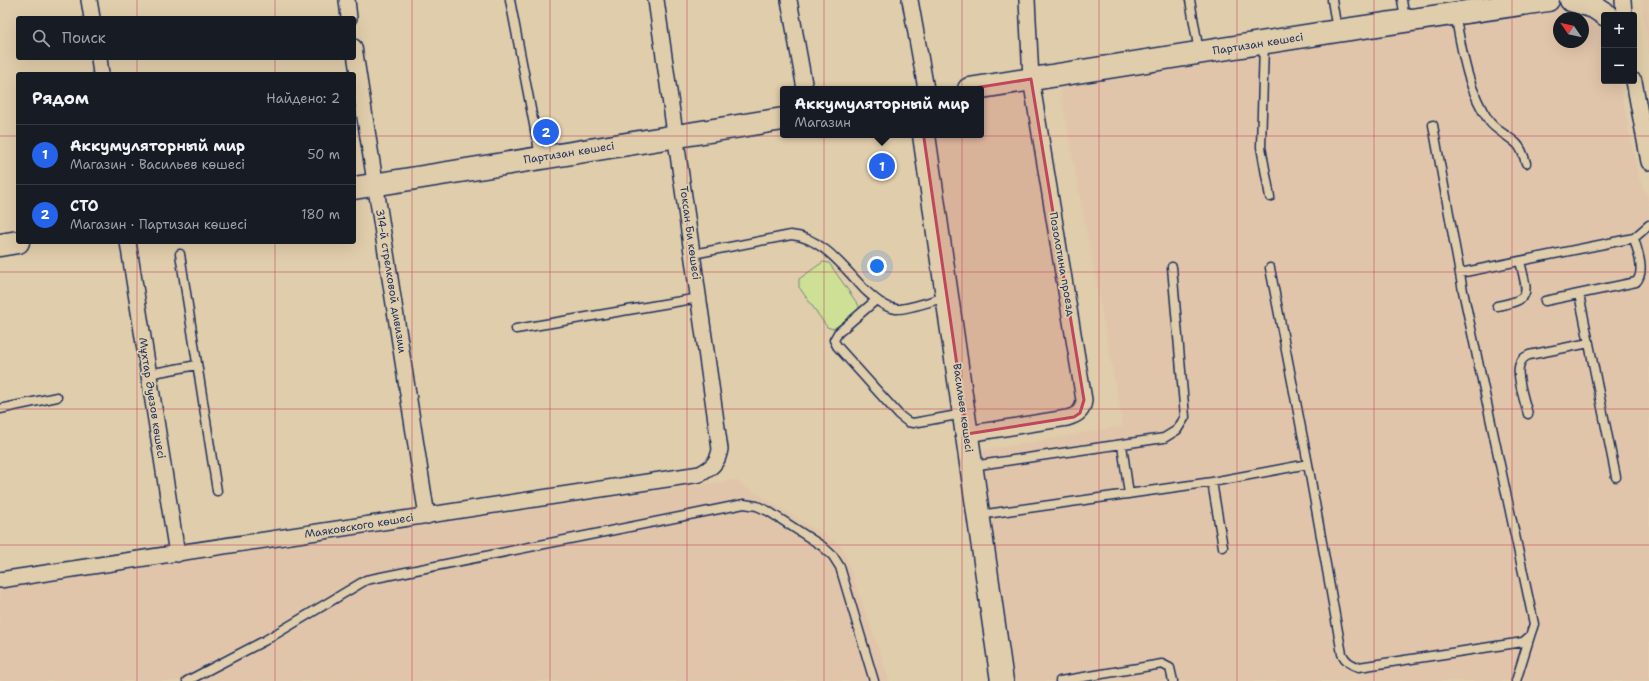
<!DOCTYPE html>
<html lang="ru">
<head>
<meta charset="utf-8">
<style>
	:root { --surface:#171b24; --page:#242831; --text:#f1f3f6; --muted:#9ea1a6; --line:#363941; --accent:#2563eb }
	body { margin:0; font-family:"Shantell Sans",sans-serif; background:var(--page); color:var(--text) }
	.controls { position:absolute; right:12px; top:12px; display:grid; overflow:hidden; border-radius:4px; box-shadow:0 4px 16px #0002 }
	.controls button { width:36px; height:36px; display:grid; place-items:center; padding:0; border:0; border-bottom:1px solid var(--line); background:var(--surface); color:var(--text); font:20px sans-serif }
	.compass { position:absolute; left:1553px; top:12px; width:36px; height:36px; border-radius:50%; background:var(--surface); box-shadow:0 4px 16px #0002; rotate:304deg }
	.you { position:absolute; left:877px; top:266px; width:14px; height:14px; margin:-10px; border:3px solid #fff; border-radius:50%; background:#1a73e8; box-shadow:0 0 0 6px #1a73e833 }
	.badge { display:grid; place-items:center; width:26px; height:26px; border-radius:50%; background:var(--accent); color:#fff; font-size:13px; font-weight:700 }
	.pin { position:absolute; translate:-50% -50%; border:2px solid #fff; box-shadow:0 1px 4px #0006 }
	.popup { position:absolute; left:780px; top:86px; width:204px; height:52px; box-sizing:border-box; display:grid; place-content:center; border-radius:4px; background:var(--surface); filter:drop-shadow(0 1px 3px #0005); font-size:13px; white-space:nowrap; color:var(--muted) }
	.popup b { font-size:15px; color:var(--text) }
	.popup::after { content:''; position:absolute; left:50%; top:100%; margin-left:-8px; border:8px solid transparent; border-top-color:var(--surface) }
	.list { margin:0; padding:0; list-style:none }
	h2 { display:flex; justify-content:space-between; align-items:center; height:52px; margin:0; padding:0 16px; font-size:17px }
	h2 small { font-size:13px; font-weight:400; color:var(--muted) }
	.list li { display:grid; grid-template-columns:26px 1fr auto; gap:12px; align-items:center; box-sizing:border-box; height:60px; padding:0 16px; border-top:1px solid var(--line) }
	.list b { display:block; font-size:15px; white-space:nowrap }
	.list p { margin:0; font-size:13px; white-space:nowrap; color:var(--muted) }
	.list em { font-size:13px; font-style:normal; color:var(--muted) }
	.icon { flex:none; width:22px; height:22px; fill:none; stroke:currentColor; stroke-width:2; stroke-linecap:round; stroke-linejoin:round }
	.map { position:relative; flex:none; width:1649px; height:681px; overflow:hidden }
	.search { position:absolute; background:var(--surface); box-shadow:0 4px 16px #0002; left:16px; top:16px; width:340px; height:44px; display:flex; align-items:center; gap:10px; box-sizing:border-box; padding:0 14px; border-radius:4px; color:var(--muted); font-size:15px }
	.panel { position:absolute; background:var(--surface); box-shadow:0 4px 16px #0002; left:16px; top:72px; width:340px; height:172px; border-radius:4px }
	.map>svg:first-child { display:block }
</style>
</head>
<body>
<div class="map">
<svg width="1649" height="681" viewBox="0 0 1649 681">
	<rect width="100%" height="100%" fill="#e0cdab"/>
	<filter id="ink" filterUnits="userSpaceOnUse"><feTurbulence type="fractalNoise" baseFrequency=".025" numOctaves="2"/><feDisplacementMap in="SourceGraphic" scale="8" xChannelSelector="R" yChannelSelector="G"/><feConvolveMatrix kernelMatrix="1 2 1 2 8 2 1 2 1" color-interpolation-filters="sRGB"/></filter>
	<g filter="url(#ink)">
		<path fill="#e1c5aa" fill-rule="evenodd" d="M1641 0H1649V56Z
			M1568 6 1578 10 1596 22 1604 30V81H1619L1639 178 1649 199V681H1015L980 451 1123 426 1059 85ZM1559 18H1583V42H1559Z
			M735 480 842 546 890 681H0V588Z"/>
		<path fill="#cde095" stroke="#74887a" d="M823 262 829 263 859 306 858 312 833 329 827 327 799 287V279Z"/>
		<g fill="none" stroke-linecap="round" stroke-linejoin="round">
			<g stroke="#1b2f5e" stroke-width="11">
				<path id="lane" d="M510 0 540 156
					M1190 0 1199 52
					M1332 0 1337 30
					M1402 0 1405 20
					M1455 14C1462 50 1467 89 1489 121 1496 131 1508 135 1517 144 1522 149 1524 156 1526 163
					M1264 44 1261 147 1270 197
					M180 254 217 491
					M693 254 791 235C822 237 845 269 865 290 874 298 883 307 896 309 907 310 934 300 946 297
					M1270 268 1308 464 1342 654C1346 662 1351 665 1359 667L1523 642 1530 636 1534 624 1463 291 1433 125
					M1460 273 1634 238 1649 225
					M1579 294 1616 477
					M876 300 838 333 834 340 837 346 899 415 908 422 913 423 963 414
					M1545 301 1636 282C1646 272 1637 250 1634 238
					M1497 306C1534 299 1527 293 1520 261
					M516 329 699 298
					M148 374 197 365
					M0 409 57 397
					M1528 414C1525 404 1517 376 1519 367 1520 361 1524 357 1529 355L1589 343
					M1122 445 1129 494
					M972 466 1164 438 1177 430 1185 417 1172 267
					M1212 482 1223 547
					M979 515 1212 482 1308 464
					M187 681 264 641 366 580 744 504 757 506 768 511 822 546 833 556 840 567 874 681
					M1060 681 1162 664 1170 668 1173 681
					M1516 681 1530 636"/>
			</g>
			<g stroke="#1b2f5e" stroke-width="18">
				<path id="street" d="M89 0 92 18
					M347 0 349 18
					M789 0 805 89
					M910 0 926 89
					M1623 0 1624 15
					M354 47 427 516
					M99 58 101 74
					M1634 81 1649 162
					M128 242 177 554
					M967 434 1067 418C1078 415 1083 411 1084 400L1031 79 1027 0
					M0 580 700 474C711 468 718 463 720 449L656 0"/>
			</g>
			<g stroke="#1b2f5e" stroke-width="25">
				<path id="secondary" d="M1571 0 1594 7 1606 15
					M969 89 1337 31 1548 0
					M924 135 1002 681
					M354 188 783 119
					M0 245 18 242"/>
			</g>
			<use href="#lane" stroke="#e0cdab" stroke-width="8"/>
			<use href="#street" stroke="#e0cdab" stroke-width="15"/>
			<use href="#secondary" stroke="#e0cdab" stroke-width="22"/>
		</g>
	</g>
	<path fill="#bf465b" fill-opacity="0.2" stroke="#bf465b" stroke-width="3" stroke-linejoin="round" d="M1031 79 1084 400 1080 413 1074 417 967 434 918 97Z"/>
	<path fill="none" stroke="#bf465b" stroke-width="1" stroke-opacity="0.55" d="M137 0V18M275 0V18M412 0V681M550 0V681M687 0V681M824 0V681M962 0V681M1099 0V681M1237 0V681M1374 0V681M1512 0V681M137 58V74M275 58V74M0 136H18M354 136H1649M137 242V681M275 242V681M0 272H1649M0 409H1649M0 545H1649"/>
	<g text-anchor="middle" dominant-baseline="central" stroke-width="3.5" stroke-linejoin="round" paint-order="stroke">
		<g font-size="11" fill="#1b2f5e" stroke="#e0cdab">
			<text transform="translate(1258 44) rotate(-9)">Партизан көшесі</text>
			<text transform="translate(569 153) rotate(-9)">Партизан көшесі</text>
			<text transform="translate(690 233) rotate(82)">Токсан Би көшесі</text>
			<text transform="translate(1062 264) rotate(80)">Позолотина проезд</text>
			<text transform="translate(391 281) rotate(81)">314-й стрелковой дивизии</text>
			<text transform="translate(152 398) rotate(81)">Мұхтар Әуезов көшесі</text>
			<text transform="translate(963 408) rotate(82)">Васильев көшесі</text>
			<text transform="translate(359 526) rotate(-9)">Маяковского көшесі</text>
		</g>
	</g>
</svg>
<div class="controls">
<button>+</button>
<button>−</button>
</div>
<svg class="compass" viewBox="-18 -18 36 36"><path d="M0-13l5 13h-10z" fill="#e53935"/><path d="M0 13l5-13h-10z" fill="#9ea1a6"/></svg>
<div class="you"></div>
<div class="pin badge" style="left:882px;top:166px">1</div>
<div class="popup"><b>Аккумуляторный мир</b>Магазин</div>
<div class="pin badge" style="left:546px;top:132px">2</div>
<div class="search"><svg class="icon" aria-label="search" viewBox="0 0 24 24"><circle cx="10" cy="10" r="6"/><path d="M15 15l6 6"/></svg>Поиск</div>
<section class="panel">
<h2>Рядом<small>Найдено: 2</small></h2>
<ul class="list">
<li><span class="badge">1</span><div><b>Аккумуляторный мир</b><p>Магазин · Васильев көшесі</p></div><em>50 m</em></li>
<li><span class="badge">2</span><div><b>СТО</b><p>Магазин · Партизан көшесі</p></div><em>180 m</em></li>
</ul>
</section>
</div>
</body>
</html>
